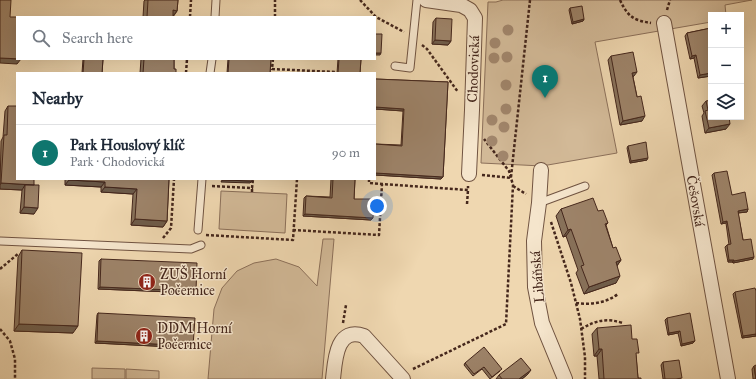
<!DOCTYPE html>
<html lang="en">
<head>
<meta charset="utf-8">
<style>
  :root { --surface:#fff; --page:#f2f2f3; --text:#1f2937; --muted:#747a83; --line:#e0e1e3; --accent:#0f766e }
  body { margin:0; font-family:"IM FELL Great Primer",serif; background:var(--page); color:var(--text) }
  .controls { position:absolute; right:12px; top:12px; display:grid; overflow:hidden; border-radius:0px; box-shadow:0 4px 16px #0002 }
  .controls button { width:36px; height:36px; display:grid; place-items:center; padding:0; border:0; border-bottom:1px solid var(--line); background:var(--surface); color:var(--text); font:20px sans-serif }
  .you { position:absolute; left:377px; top:206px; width:14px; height:14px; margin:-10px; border:3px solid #fff; border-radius:50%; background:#1a73e8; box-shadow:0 0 0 6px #1a73e833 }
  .badge { display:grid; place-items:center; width:26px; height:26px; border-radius:50%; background:var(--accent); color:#fff; font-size:13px; font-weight:700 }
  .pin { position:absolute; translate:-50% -33px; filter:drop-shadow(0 1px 2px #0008) }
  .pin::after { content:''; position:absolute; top:21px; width:14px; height:12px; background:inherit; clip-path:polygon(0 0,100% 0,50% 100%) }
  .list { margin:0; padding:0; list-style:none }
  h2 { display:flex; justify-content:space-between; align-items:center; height:52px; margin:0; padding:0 16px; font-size:17px }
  h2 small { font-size:13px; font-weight:400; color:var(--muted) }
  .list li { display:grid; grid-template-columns:26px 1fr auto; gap:12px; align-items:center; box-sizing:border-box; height:56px; padding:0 16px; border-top:1px solid var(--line) }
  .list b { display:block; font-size:15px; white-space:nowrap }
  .list p { margin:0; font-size:13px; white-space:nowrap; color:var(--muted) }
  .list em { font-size:13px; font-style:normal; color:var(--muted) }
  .icon { flex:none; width:22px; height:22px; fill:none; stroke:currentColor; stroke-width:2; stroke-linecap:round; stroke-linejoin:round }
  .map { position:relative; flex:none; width:756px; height:379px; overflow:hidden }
  .search { position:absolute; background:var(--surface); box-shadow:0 4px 16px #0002; left:16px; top:16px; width:360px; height:44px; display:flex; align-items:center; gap:10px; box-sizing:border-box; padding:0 14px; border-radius:0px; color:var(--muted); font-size:15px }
  .panel { position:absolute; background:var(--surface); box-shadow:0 4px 16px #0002; left:16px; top:72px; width:360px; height:108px; border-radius:0px }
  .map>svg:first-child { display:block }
</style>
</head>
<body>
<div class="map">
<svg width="756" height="379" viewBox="0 0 756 379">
  <rect width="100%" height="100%" fill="#efd7b0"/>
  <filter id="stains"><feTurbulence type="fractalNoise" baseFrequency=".005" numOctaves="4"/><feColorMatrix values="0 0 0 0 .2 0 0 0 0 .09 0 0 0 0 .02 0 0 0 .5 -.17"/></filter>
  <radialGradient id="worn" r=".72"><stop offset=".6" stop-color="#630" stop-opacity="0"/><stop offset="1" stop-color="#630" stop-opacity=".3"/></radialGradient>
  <path fill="#d2b997" stroke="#8c705a" d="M503,0H752L725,5L726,15H711V22L595,42L617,153L542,166L481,163L488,2H496Z
    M221,191L287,194L285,233L219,229Z
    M323,239H334L322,379H208L214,309L222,288L237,271L254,263L276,259L299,267L317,286Z
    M92,368L125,369V379H92Z
    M126,369L159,371V379H126Z"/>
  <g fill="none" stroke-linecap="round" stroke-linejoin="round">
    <g stroke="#705341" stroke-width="9">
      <path id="lane" d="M215,17L216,0
        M395,66L410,68L417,0
        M210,73L212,59
        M539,203L585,186
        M198,230L202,179
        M0,241L191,249L201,245"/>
    </g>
    <g stroke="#705341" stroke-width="16">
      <path id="street" d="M426,0L461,5L470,10L475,18L472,110L469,174
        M664,23L728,379
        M541,170L539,203L534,241L535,287L542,323L565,379
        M333,379C335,361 336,326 364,336L403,379"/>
    </g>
    <path stroke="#45271c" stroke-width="2.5" stroke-dasharray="3 2" stroke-linecap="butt" d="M360,0L376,17L404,32
      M620,0C628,17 633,20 651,23
      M667,10L670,0
      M190,17L191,0
      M275,17V0
      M422,45L427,49L458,92
      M273,59L272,69L335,72
      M186,73L187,59
      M482,175L511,178
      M511,177L530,0
      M369,179V183L382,184L468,190V186
      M212,186L252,188L253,179
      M513,186L526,194
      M252,192V188
      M467,204L468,190
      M551,222L571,283L580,319L585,357V379
      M293,230L379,235L382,184
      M206,235L293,240L297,179
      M163,238L171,228L174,179
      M0,269L19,253
      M576,303C591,305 606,303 618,294
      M343,323L346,305
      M0,329L10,341L15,359V379
      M581,329C596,320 607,318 623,323
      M413,369L506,324L513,185L509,171L484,139"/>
    <use href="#lane" stroke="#f5e5cc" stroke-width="7"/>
    <use href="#street" stroke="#f5e5cc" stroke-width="14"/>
  </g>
  <g fill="#a1866c">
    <circle cx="508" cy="30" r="5.5"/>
    <circle cx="495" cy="43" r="5.5"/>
    <circle cx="507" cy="57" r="5.5"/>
    <circle cx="494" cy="58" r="5.5"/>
    <circle cx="506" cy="85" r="5.5"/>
    <circle cx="506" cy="109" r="5.5"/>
    <circle cx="492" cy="120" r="5.5"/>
    <circle cx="504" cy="127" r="5.5"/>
    <circle cx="492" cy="141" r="5.5"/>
    <circle cx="503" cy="156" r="5.5"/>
  </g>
  <path fill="#87715a" stroke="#45271c" d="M145,0H178L177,11L173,17H143L144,1Z
    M570,8L584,19L583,21L572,24L569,10Z
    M436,18L451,41L448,45L432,44L433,22Z
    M711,28V76L698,78L694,58L690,59L685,36L687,33Z
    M611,56L634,76L633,77L642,121L620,125L608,60Z
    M83,59H103L102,73H82Z
    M141,59H174V69L176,73H140Z
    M228,59H271L270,73H227Z
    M338,59H361L360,73H337Z
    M375,79L448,82L443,177L441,179L375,175V144L401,145L403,111L375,109Z
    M706,101L726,129L705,133L702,116L704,113L702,106Z
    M8,106L34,185V214L20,213L22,190L0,189L1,141L3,137L5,111Z
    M628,146L647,160L630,163L627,148Z
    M714,173L732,195L748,209L747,212L738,213L743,240L753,259L733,263L732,262H728L725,247L727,245H729L726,223L721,224L712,175Z
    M65,179H169L167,221L163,227L131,225L133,194L101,192V187L65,185Z
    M331,179H355L354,199L371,220L303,216L304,198L306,196L330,197Z
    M561,209L598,211L608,223L606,225L613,248L621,260L617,266L616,283L584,294L576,273L578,270L566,236L563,237L556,216Z
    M22,250L73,333L14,331L18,257Z
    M101,259L196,291L195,293L98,289L99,261Z
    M735,292L756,336L742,338L733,294Z
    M98,313L193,346L192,348L95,343L97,315Z
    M667,318L695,341L693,343L681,346L678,333L668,335L665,320Z
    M597,328L632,339L636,356L638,378L641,379H599L597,356H594L592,334Z
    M663,362L681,379H663L661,365Z
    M465,363L500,371L490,379L482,369L473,376L464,365Z
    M754,366L756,379H753L752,369Z
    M528,374L522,379H496L499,375Z"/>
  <path fill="#6e5c4a" stroke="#45271c" d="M173,10L177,11L173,16H169Z
    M584,19L583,21L572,24L573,22Z
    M435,40L451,41L448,45L432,44Z
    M375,53H381L380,55H375Z
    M696,55L694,58L690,59L692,56Z
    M0,58L21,59L17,64L0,63Z
    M637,72L634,76L629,77L632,73Z
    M711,73V76L698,78L700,75Z
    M375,107L404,109L403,111L375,109Z
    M645,116L642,121L620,125L623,121Z
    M730,124L726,129L705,133L709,128Z
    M648,158L647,160L630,163L631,161Z
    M375,173L443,177L441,179L375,175Z
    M69,180L105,182L101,187L65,185Z
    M222,180L252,181L250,183L221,182Z
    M1,183L34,185H25L22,190L0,189V185Z
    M105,187L137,189L133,194L101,192Z
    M24,207L38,208L34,214L20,213Z
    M748,209L747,212L737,213L738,211Z
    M305,214L373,218L371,220L303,216Z
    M135,219L167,221L163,227L131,225Z
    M727,221L726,223L721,224L723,222Z
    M571,229L566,236L563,237L568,230Z
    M754,257L753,259L733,263L734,261Z
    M621,260L616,267V262Z
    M729,260H734L732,262H728Z
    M620,276L616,283L584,294L589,287Z
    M100,287L196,291L195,293L98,289Z
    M19,324L78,326L73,333L14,331Z
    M680,331L678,333L668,335L669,333Z
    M756,334V336L742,338L743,336Z
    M97,341L193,346L192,348L95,343Z
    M695,341L693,343L681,346L682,344Z
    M599,349H602L597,356H594Z
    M531,370L528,374L522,379H519Z"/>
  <path fill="#9d8369" stroke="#45271c" d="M0,0H11L10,17H21H17V59H21L0,58Z
    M148,0H178L177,11L173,10V17H147Z
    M582,6L584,19L573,22L570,8Z
    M436,18L452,19L451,41L435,40Z
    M711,28V73L700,75L696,55L692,56L687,33Z
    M375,34H382L381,53H375Z
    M633,52L637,72L632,73L637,97L641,96L645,116L623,121L611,56Z
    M84,59H103L102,73H83Z
    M144,59H174V69H176V73H143Z
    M229,59H271L270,73H228Z
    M339,59H361L360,73H338Z
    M375,79L448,82L443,177L375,173V144L402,146L404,109L375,107Z
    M711,100V117H729L730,124L709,128L705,111L708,110L706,101Z
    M8,106H17V179H34V185L1,183L4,135H7Z
    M646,142L648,158L631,161L628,146Z
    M727,171L732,195L745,192L748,209L738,211L743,240L751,239L754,257L734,261V260H729L727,245L731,244L727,221L723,222L714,173Z
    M69,179H169L167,221L135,219L137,189L105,187V182L69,180Z
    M222,179H252V181L222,180Z
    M333,179H355L354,199H374L373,218L305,214L306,196L332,198Z
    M25,185H39L38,208L24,207Z
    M593,198L598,211L603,210L608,223L605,224L613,248L616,247L621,260L616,262L620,276L589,287L581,266L584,265L571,229L568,230L561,209Z
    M22,250L82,253L78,326L19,324Z
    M101,259L197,263L196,291L100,287Z
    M755,288L756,291V334L743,336L735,292Z
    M98,313L195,318L193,346L97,341Z
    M690,313L695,341L682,344L680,331L669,333L667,318Z
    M631,325L632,339H637L639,353H636L638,378H641V379H604L602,349H599L597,328Z
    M484,347L502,369L492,377L484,367L474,374L465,363Z
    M521,358L531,370L519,379H502L499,375Z
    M679,360L682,378L676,379H665L663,362Z
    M756,365V379L754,366Z"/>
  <defs>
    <g id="building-disc" transform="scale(0.9)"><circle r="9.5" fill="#8f2418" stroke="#f5e5cc"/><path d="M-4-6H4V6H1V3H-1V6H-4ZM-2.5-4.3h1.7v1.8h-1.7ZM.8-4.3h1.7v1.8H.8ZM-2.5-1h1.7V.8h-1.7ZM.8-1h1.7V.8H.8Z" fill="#fff"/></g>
  </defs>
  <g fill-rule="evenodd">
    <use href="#building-disc" x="147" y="282"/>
    <use href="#building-disc" x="144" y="336"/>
  </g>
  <g text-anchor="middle" stroke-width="3" stroke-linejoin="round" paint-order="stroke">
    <g font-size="14" fill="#45271c" stroke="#f5e5cc">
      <text transform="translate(473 69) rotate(-88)" y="5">Chodovická</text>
      <text transform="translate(696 201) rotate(80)" y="5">Češovská</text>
      <text transform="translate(537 277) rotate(-95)" y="5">Libáňská</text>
    </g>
    <g font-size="14" fill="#45271c" stroke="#f5e5cc" text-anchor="start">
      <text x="160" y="279">ZUŠ Horní<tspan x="160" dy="16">Počernice</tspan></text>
      <text x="157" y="333">DDM Horní<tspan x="157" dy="16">Počernice</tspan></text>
    </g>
  </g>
  <rect width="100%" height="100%" filter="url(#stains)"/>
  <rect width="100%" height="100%" fill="url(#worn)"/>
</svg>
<div class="controls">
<button>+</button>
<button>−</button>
<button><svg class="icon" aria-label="layers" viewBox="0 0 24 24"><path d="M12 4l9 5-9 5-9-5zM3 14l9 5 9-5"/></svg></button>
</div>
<div class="you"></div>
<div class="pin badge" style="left:545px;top:98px">1</div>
<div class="search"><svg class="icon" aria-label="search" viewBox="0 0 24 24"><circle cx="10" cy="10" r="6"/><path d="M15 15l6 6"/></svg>Search here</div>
<section class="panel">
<h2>Nearby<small></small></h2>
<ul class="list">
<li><span class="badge">1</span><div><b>Park Houslový klíč</b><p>Park · Chodovická</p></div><em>90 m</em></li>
</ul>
</section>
</div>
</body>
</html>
